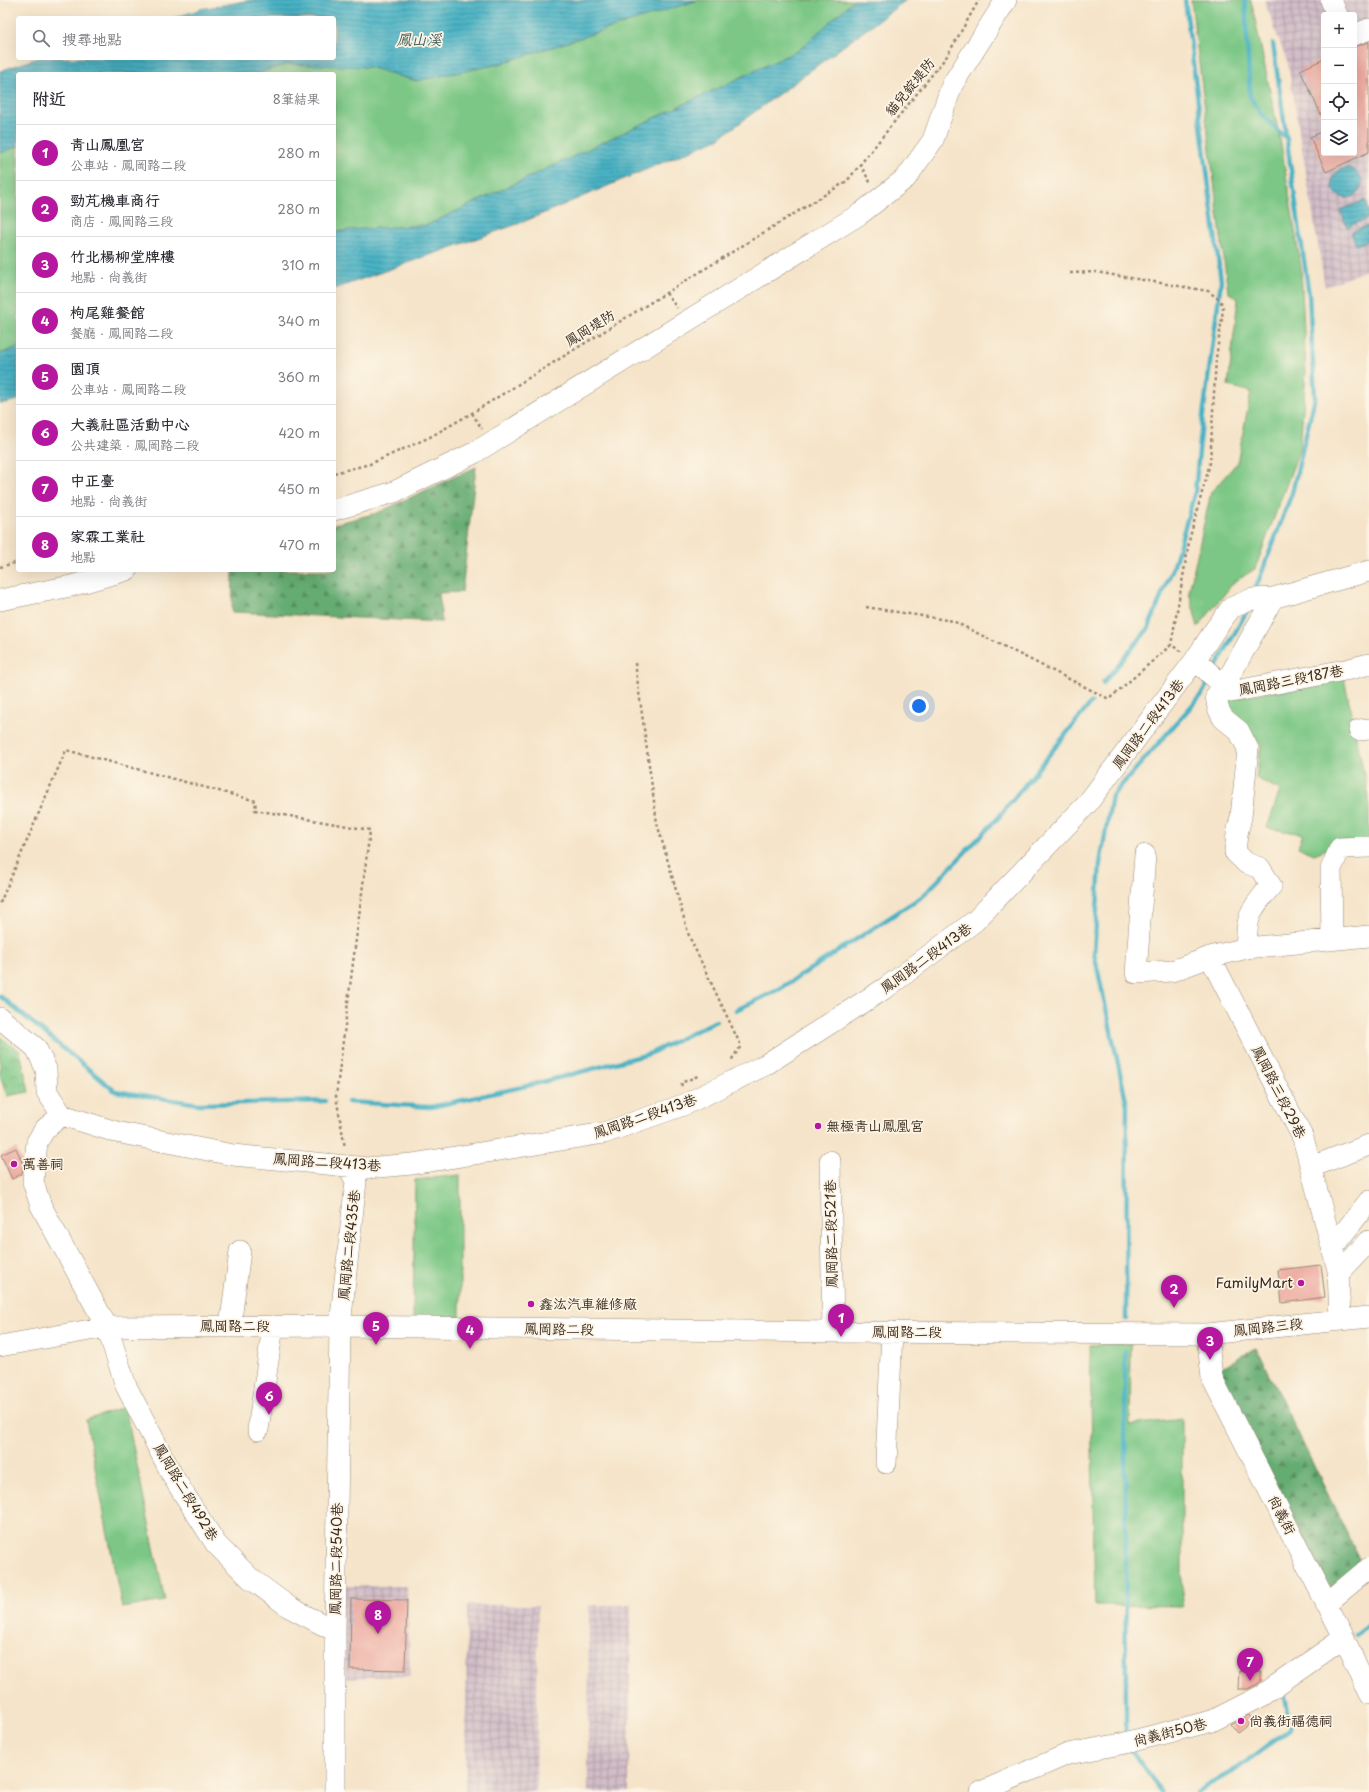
<!DOCTYPE html>
<html lang="zh-TW">
<head>
<meta charset="utf-8">
<style>
  :root { --surface:#fff; --page:#f7f7f7; --text:#2b2b33; --muted:#7c7c81; --line:#e1e1e2; --accent:#b5179e }
  body { margin:0; font-family:"Playpen Sans","LXGW WenKai TC",sans-serif; background:var(--page); color:var(--text) }
  .controls { position:absolute; right:12px; top:12px; display:grid; overflow:hidden; border-radius:4px; box-shadow:0 4px 16px #0002 }
  .controls button { width:36px; height:36px; display:grid; place-items:center; padding:0; border:0; border-bottom:1px solid var(--line); background:var(--surface); color:var(--text); font:20px sans-serif }
  .you { position:absolute; left:919px; top:706px; width:14px; height:14px; margin:-10px; border:3px solid #fff; border-radius:50%; background:#1a73e8; box-shadow:0 0 0 6px #1a73e833 }
  .badge { display:grid; place-items:center; width:26px; height:26px; border-radius:50%; background:var(--accent); color:#fff; font-size:13px; font-weight:700 }
  .pin { position:absolute; translate:-50% -33px; filter:drop-shadow(0 1px 2px #0008) }
  .pin::after { content:''; position:absolute; top:21px; width:14px; height:12px; background:inherit; clip-path:polygon(0 0,100% 0,50% 100%) }
  .list { margin:0; padding:0; list-style:none }
  h2 { display:flex; justify-content:space-between; align-items:center; height:52px; margin:0; padding:0 16px; font-size:17px }
  h2 small { font-size:13px; font-weight:400; color:var(--muted) }
  .list li { display:grid; grid-template-columns:26px 1fr auto; gap:12px; align-items:center; box-sizing:border-box; height:56px; padding:0 16px; border-top:1px solid var(--line) }
  .list b { display:block; font-size:15px; white-space:nowrap }
  .list p { margin:0; font-size:13px; white-space:nowrap; color:var(--muted) }
  .list em { font-size:13px; font-style:normal; color:var(--muted) }
  .icon { flex:none; width:22px; height:22px; fill:none; stroke:currentColor; stroke-width:2; stroke-linecap:round; stroke-linejoin:round }
  .map { position:relative; flex:none; width:1369px; height:1792px; overflow:hidden }
  .search { position:absolute; background:var(--surface); box-shadow:0 4px 16px #0002; left:16px; top:16px; width:320px; height:44px; display:flex; align-items:center; gap:10px; box-sizing:border-box; padding:0 14px; border-radius:4px; color:var(--muted); font-size:15px }
  .panel { position:absolute; background:var(--surface); box-shadow:0 4px 16px #0002; left:16px; top:72px; width:320px; height:500px; border-radius:4px }
  .map>svg:first-child { display:block }
</style>
</head>
<body>
<div class="map">
<svg width="1369" height="1792" viewBox="0 0 1369 1792">
  <defs>
    <pattern id="industrial-grid" width="8" height="8" patternUnits="userSpaceOnUse"><rect width="8" height="8" fill="#d1bdc8"/><path d="M0 4h8M4 0v8" fill="none" stroke="#ab9aa2"/></pattern>
    <pattern id="forest-firs" width="22" height="20" patternUnits="userSpaceOnUse"><rect width="22" height="20" fill="#65ac72"/><path d="M5 1l3.5 6h-7zM16 11l3.5 6h-7z" fill="#548c5d"/></pattern>
    <pattern id="park-crowns" width="20" height="18" patternUnits="userSpaceOnUse"><rect width="20" height="18" fill="#7cc785"/><path d="M2 6a3 3 0 1 1 6 0M12 15a3 3 0 1 1 6 0" fill="none" stroke="#67a26c"/></pattern>
    <pattern id="water-rules" width="6" height="5" patternUnits="userSpaceOnUse"><rect width="6" height="5" fill="#47b2c5"/><path d="M0 2.5h6" fill="none" stroke="#3c919f"/></pattern>
  </defs>
  <rect width="100%" height="100%" fill="#fcf5e5"/>
  <filter id="ink" filterUnits="userSpaceOnUse"><feTurbulence type="fractalNoise" baseFrequency=".025" numOctaves="2"/><feDisplacementMap in="SourceGraphic" scale="8" xChannelSelector="R" yChannelSelector="G"/><feConvolveMatrix kernelMatrix="1 2 1 2 8 2 1 2 1" color-interpolation-filters="sRGB"/></filter>
  <filter id="wash" filterUnits="userSpaceOnUse"><feTurbulence type="fractalNoise" baseFrequency=".012" numOctaves="4" result="noise"/><feDisplacementMap in="SourceGraphic" scale="16" xChannelSelector="R" yChannelSelector="G"/><feGaussianBlur stdDeviation="0.9" result="paint"/><feColorMatrix in="noise" values="0 0 0 0 0 0 0 0 0 0 0 0 0 0 0 0 0 1.4 0 .05"/><feComposite in="paint" operator="in"/></filter>
  <g filter="url(#wash)">
    <rect width="100%" height="100%" fill="#f5e4c9"/>
    <path fill="url(#industrial-grid)" fill-rule="evenodd" d="M1264,0H1369V269L1325,287L1288,64ZM1324,15H1354V153H1324Z
      M343,1586H407L410,1676L346,1678L342,1617Z
      M467,1605H538L536,1792H465Z
      M589,1605H631L629,1792H588Z"/>
    <path fill="#7cc785" stroke="#5c7852" d="M698,0H854L799,50L427,225L348,230L334,233V74H254L288,64L369,67L416,81L499,64Z
      M1191,0H1251L1281,144L1301,268L1306,372L1300,448L1255,569L1234,582L1198,627L1189,592L1211,492L1237,463L1251,392L1228,386L1238,299L1228,292Z
      M18,146V347L0,354V153Z
      M1344,678L1369,797V844L1338,845L1314,854L1298,847L1303,834L1267,828L1280,790L1256,778L1261,745L1224,700Z
      M460,1175V1318H413L415,1180Z
      M1131,1343L1130,1425L1182,1419V1606L1095,1605L1090,1345Z
      M125,1407L165,1601L122,1608L86,1420Z"/>
    <path fill="url(#forest-firs)" stroke="#506b48" d="M476,467L462,592L439,593L442,622L232,612L233,570H334V524L377,513Z
      M1256,1348L1363,1566L1331,1589L1217,1370Z"/>
    <path fill="url(#park-crowns)" stroke="#5c7852" d="M0,1037L20,1051L29,1092L7,1096L0,1076Z"/>
    <path fill="url(#water-rules)" stroke="#416e72" d="M251,0H698L499,64L416,81L369,67L288,64L254,74H18V146L0,153V71L38,58H334V18H174L201,9Z
      M854,0H906L718,139L523,222L334,289V233L348,230L427,225L799,50Z
      M1332 183a15 15 0 1 1 30 0a15 15 0 1 1-30 0Z
      M1365,200L1369,211V218L1347,227L1340,210Z
      M1369,225V240L1356,245L1351,232Z
      M18,347V400L0,404V354Z"/>
    <g fill="none" stroke-linecap="round" stroke-linejoin="round">
      <path stroke="#47b2c5" stroke-width="4.5" d="M1245,0L1250,97L1262,115L1287,139
        M1254,593L1292,493L1315,397L1309,295L1273,44
        M1214,671L1249,607
        M1103,683L1148,629L1174,565L1195,492L1201,431L1221,281L1185,0
        M0,996L115,1091L199,1104L325,1101
        M736,1010L778,990L923,896L998,818L1091,703
        M348,1102L431,1107L531,1085L649,1054L716,1021
        M1126,1319L1127,1105L1094,953L1100,864L1112,796L1202,694L1210,679
        M1125,1351L1126,1737
        M1357,1634L1369,1625
        M1130,1747L1161,1792
        M1196,1792L1233,1771L1291,1729L1282,1689"/>
    </g>
    <g id="blocks">
      <path fill="#eda79f" d="M1369,42V152L1326,172L1310,137L1324,131V153H1354V47Z
        M1324,59V121L1300,70Z
        M16,1148L23,1164L22,1174L12,1179L1,1155Z
        M1321,1265L1325,1297L1282,1303L1278,1270Z
        M351,1599L407,1600L405,1670L350,1669Z
        M1239,1671L1261,1672V1681L1248,1689H1238Z
        M1249,1715L1253,1721L1237,1733L1231,1725Z"/>
    </g>
  </g>
  <g filter="url(#ink)">
    <use href="#blocks" fill-opacity="0" stroke="#988774" stroke-width="1"/>
    <g fill="none" stroke-linecap="round" stroke-linejoin="round">
      <g stroke="#988774" stroke-width="22">
        <path id="minor" d="M1331,0L1337,15
          M1354,35L1369,29
          M334,510L394,492L474,453L860,214L906,178L933,140L952,85L1006,0
          M1273,598L1224,686L1231,692L1350,669L1369,664
          M0,600L71,586L127,570
          M1195,660L1224,686L1216,696L1218,708L1223,718L1239,731L1248,749L1241,817L1237,834L1235,852L1246,863L1260,868L1271,886C1251,909 1245,917 1247,948
          M1359,730L1369,729
          M1145,855L1136,973L1172,971L1210,957
          M1332,939L1331,869L1340,848L1369,847
          M0,1018L36,1048L46,1069L47,1092L62,1115
          M62,1115L116,1132L233,1155L367,1168L412,1164L604,1133L686,1104L765,1065L887,987L975,921L1087,804L1195,660L1216,628L1231,608L1252,599L1273,598L1369,571
          M62,1115L45,1129L37,1142L33,1182L41,1206L107,1327L126,1386L175,1480L216,1544L250,1578L289,1607L335,1631
          M830,1161L833,1332
          M1311,1167L1369,1145
          M1332,1248L1369,1201
          M1338,1274L1369,1241
          M1340,1320L1338,1270L1303,1138L1210,957L1247,948L1369,936
          M230,1327L240,1251
          M1207,1334L1212,1378L1344,1638L1369,1693
          M0,1346L107,1327L340,1326L833,1332L1207,1334L1369,1317
          M258,1430L273,1326
          M886,1463L892,1332
          M1326,1604L1369,1568
          M335,1792V1631L340,1326L356,1181L348,1166
          M981,1792L1068,1754L1121,1744L1212,1721L1261,1696L1344,1638"/>
      </g>
      <path stroke="#988774" stroke-width="2.5" stroke-dasharray="3 3" stroke-linecap="butt" d="M860,164L871,184
        M1070,273L1095,272L1208,291L1220,300L1223,307L1222,318L1216,358L1210,463L1190,537L1171,645
        M666,293L677,308
        M472,413L482,429
        M334,473L370,464L430,437L472,413L847,181L947,56L979,0
        M0,567L18,562
        M866,607L953,621L1109,699L1171,645L1181,651
        M635,663L657,823L689,936L741,1046L730,1062
        M0,903L66,750L256,801L255,810L370,830L336,1096L345,1148
        M682,1086L681,1083L700,1075"/>
      <use href="#minor" stroke="#fff" stroke-width="21"/>
    </g>
  </g>
  <g fill="#b5179e" stroke="#fcf5e5" stroke-width="1.5">
    <circle cx="818" cy="1126" r="4"/>
    <circle cx="14" cy="1164" r="4"/>
    <circle cx="1301" cy="1283" r="4"/>
    <circle cx="531" cy="1304" r="4"/>
    <circle cx="1241" cy="1721" r="4"/>
  </g>
  <g text-anchor="middle" stroke-width="3.5" stroke-linejoin="round" paint-order="stroke">
    <g font-size="14" fill="#3b2a1e" stroke="#fcf5e5">
      <text transform="translate(910 87) rotate(-51)" y="5">貓兒錠堤防</text>
      <text transform="translate(590 328) rotate(-32)" y="5">鳳岡堤防</text>
      <text transform="translate(1291 680) rotate(-11)" y="5">鳳岡路三段187巷</text>
      <text transform="translate(1148 724) rotate(-53)" y="5">鳳岡路二段413巷</text>
      <text transform="translate(926 958) rotate(-36)" y="5">鳳岡路二段413巷</text>
      <text transform="translate(1279 1092) rotate(63)" y="5">鳳岡路三段29巷</text>
      <text transform="translate(645 1116) rotate(-19)" y="5">鳳岡路二段413巷</text>
      <text transform="translate(327 1162) rotate(4)" y="5">鳳岡路二段413巷</text>
      <text transform="translate(831 1234) rotate(-91)" y="5">鳳岡路二段521巷</text>
      <text transform="translate(349 1245) rotate(-84)" y="5">鳳岡路二段435巷</text>
      <text x="235" y="1331">鳳岡路二段</text>
      <text transform="translate(1268 1327) rotate(-6)" y="5">鳳岡路三段</text>
      <text transform="translate(559 1329) rotate(1)" y="5">鳳岡路二段</text>
      <text x="907" y="1337">鳳岡路二段</text>
      <text transform="translate(186 1492) rotate(59)" y="5">鳳岡路二段492巷</text>
      <text transform="translate(1282 1515) rotate(63)" y="5">尚義街</text>
      <text transform="translate(336 1559) rotate(-89)" y="5">鳳岡路二段540巷</text>
      <text transform="translate(1170 1732) rotate(-14)" y="5">尚義街50巷</text>
    </g>
    <g font-size="14" fill="#3b2a1e" stroke="#fcf5e5" text-anchor="start">
      <text x="826" y="1131">無極青山鳳凰宮</text>
      <text x="22" y="1169">萬善祠</text>
      <text x="1293" y="1288" text-anchor="end">FamilyMart</text>
      <text x="539" y="1309">鑫汯汽車維修廠</text>
      <text x="1249" y="1726">尚義街福德祠</text>
    </g>
    <g font-size="15" font-style="italic" fill="#3f5a58" stroke="#fcf5e5">
      <text x="419" y="45">鳳山溪</text>
    </g>
  </g>
</svg>
<div class="controls">
<button>+</button>
<button>−</button>
<button><svg class="icon" aria-label="locate" viewBox="0 0 24 24"><circle cx="12" cy="12" r="6"/><path d="M12 2v4M12 18v4M2 12h4M18 12h4"/></svg></button>
<button><svg class="icon" aria-label="layers" viewBox="0 0 24 24"><path d="M12 4l9 5-9 5-9-5zM3 14l9 5 9-5"/></svg></button>
</div>
<div class="you"></div>
<div class="pin badge" style="left:841px;top:1337px">1</div>
<div class="pin badge" style="left:1174px;top:1308px">2</div>
<div class="pin badge" style="left:1210px;top:1360px">3</div>
<div class="pin badge" style="left:470px;top:1349px">4</div>
<div class="pin badge" style="left:376px;top:1345px">5</div>
<div class="pin badge" style="left:269px;top:1415px">6</div>
<div class="pin badge" style="left:1250px;top:1681px">7</div>
<div class="pin badge" style="left:378px;top:1634px">8</div>
<div class="search"><svg class="icon" aria-label="search" viewBox="0 0 24 24"><circle cx="10" cy="10" r="6"/><path d="M15 15l6 6"/></svg>搜尋地點</div>
<section class="panel">
<h2>附近<small>8筆結果</small></h2>
<ul class="list">
<li><span class="badge">1</span><div><b>青山鳳凰宮</b><p>公車站 · 鳳岡路二段</p></div><em>280 m</em></li>
<li><span class="badge">2</span><div><b>勁芃機車商行</b><p>商店 · 鳳岡路三段</p></div><em>280 m</em></li>
<li><span class="badge">3</span><div><b>竹北楊柳堂牌樓</b><p>地點 · 尚義街</p></div><em>310 m</em></li>
<li><span class="badge">4</span><div><b>枸尾雞餐館</b><p>餐廳 · 鳳岡路二段</p></div><em>340 m</em></li>
<li><span class="badge">5</span><div><b>園頂</b><p>公車站 · 鳳岡路二段</p></div><em>360 m</em></li>
<li><span class="badge">6</span><div><b>大義社區活動中心</b><p>公共建築 · 鳳岡路二段</p></div><em>420 m</em></li>
<li><span class="badge">7</span><div><b>中正臺</b><p>地點 · 尚義街</p></div><em>450 m</em></li>
<li><span class="badge">8</span><div><b>家霖工業社</b><p>地點</p></div><em>470 m</em></li>
</ul>
</section>
</div>
</body>
</html>
